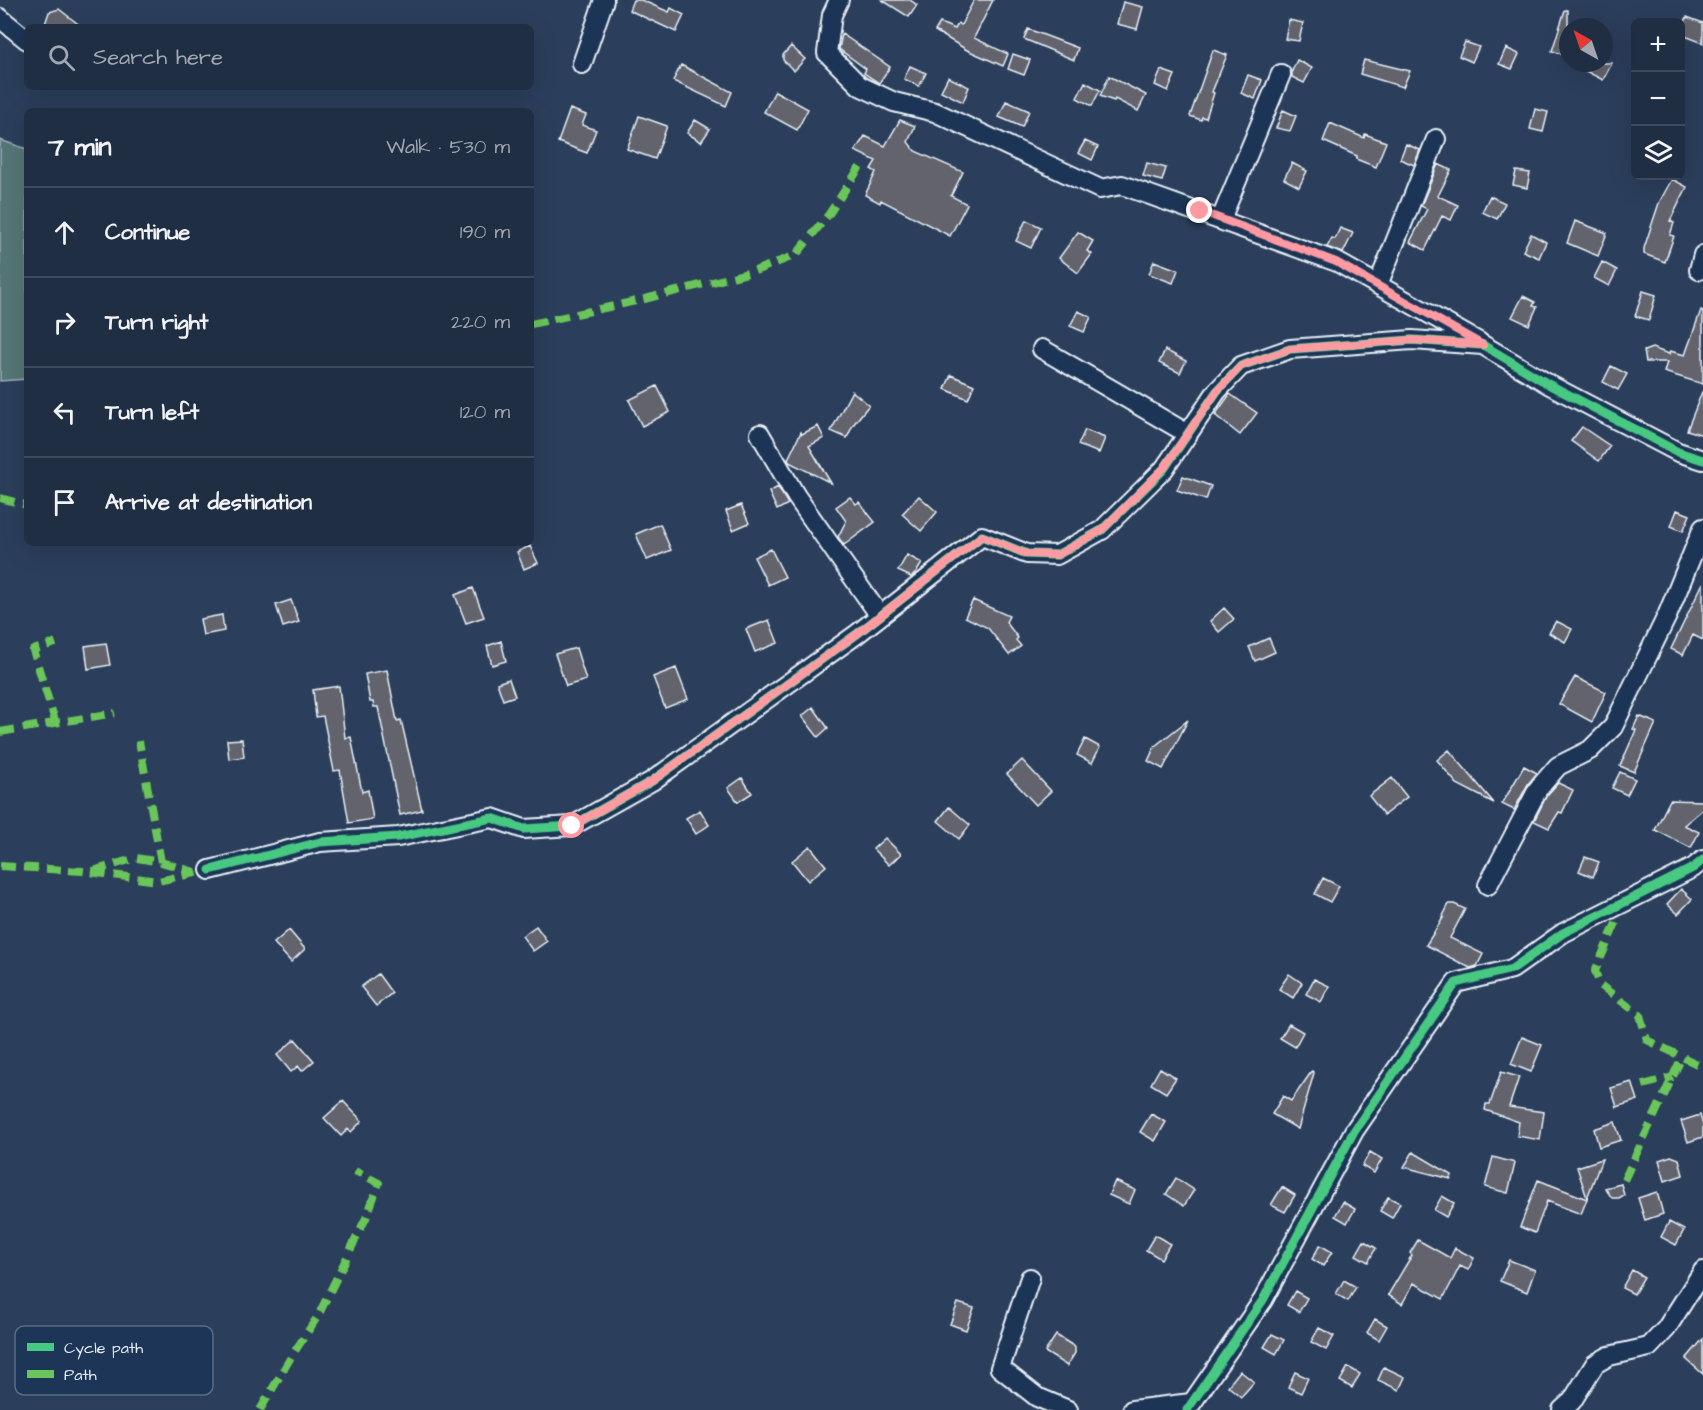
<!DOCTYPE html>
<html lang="en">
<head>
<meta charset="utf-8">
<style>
  :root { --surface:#202e44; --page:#2d3a4f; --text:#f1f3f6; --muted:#a2a8b2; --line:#3d4a5d }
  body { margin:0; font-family:"Architects Daughter",sans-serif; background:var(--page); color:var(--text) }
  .controls { position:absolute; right:18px; top:18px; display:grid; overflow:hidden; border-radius:9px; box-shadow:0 6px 24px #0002 }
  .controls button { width:54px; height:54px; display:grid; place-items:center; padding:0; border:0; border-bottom:2px solid var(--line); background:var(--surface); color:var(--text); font:30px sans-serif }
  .compass { position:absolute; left:1559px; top:18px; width:54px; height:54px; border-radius:50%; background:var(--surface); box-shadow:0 6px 24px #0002; rotate:320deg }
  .stop { position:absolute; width:18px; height:18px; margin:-14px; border:4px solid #ff9aa2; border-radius:50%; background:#fff }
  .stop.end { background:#ff9aa2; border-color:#fff; box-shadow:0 2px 6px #0008 }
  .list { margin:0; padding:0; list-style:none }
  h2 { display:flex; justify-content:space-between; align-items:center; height:78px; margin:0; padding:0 24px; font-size:26px }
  h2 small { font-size:20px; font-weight:400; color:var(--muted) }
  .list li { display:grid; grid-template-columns:39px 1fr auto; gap:18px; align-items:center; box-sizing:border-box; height:90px; padding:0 24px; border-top:2px solid var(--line) }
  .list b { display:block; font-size:22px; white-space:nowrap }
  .list em { font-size:20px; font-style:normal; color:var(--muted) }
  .icon { flex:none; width:33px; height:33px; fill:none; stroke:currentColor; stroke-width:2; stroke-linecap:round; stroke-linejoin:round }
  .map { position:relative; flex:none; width:1703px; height:1410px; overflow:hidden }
  .search { position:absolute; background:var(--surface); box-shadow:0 6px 24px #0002; left:24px; top:24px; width:510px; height:66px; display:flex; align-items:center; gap:15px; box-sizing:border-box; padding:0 21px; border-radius:9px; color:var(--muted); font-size:22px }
  .panel { position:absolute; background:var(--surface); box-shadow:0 6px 24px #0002; left:24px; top:108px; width:510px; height:438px; border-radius:9px }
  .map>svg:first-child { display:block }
</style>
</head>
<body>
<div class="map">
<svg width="1703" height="1410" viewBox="0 0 1703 1410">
  <rect width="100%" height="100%" fill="#2b3e5b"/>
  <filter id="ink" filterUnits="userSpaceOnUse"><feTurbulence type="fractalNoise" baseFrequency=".0167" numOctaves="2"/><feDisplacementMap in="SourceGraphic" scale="12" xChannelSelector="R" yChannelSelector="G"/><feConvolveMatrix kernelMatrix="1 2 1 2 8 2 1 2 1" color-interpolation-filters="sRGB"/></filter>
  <g filter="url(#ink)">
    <path fill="#547676" stroke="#9eb4b7" stroke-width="1.5" d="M0,140L27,149V379L0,381Z"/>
    <path fill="#62636c" stroke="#e8f1f8" stroke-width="1.5" d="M633,0H641L669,12L671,8L684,15L676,32L629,10Z
      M882,0H910L917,5L909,17Z
      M974,0H993L974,38L1008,54L1003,66L967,50L935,31L940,23L955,29L958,23L961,25Z
      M1123,2L1143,7L1137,29L1117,24Z
      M59,9L82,27H44L49,12Z
      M1565,10H1568V56L1552,51Z
      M1687,17L1703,23V43L1680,34Z
      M1289,20L1303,23L1299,41L1285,39Z
      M1028,29L1078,48L1074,60L1024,39Z
      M842,34L890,67L879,83L864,73L866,69L839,49Z
      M1465,42L1479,47L1472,62L1459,56Z
      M791,46L805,59L794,71L783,60V55Z
      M1506,48L1519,54L1512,69L1499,64Z
      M1213,50L1227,55L1212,92L1214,93L1206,118L1202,117L1201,120L1190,116Z
      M1013,54L1030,60L1024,75L1008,69Z
      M1297,60L1312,68L1304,83L1292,77V71Z
      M1364,60L1410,71L1403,87L1360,74Z
      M1570,63H1612L1603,80Z
      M681,65L732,92L726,106L673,81Z
      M910,66L926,73L919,86L904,79Z
      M1161,70L1175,75L1168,91L1155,85Z
      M1248,75L1262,80L1255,99L1241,93Z
      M1109,76L1146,95L1138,111L1115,99L1114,101L1100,96Z
      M948,77L969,87L963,102L941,91Z
      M1085,82L1100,90L1092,106L1077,98Z
      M775,91L808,109L797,130L764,112Z
      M1006,101L1029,111L1022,127L999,117Z
      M570,109L586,115L582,125L596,130L587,153L558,142Z
      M1535,109L1548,112L1543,132L1530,129Z
      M1283,110L1296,116L1290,131L1276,128Z
      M639,116L667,126L655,159L627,149Z
      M695,120L710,129L701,142L687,133Z
      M900,120L915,126L908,142L915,151L963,172L951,196L967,204L950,236L881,200L880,203L865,195L876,172L871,169L876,161L855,151L865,136L885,146Z
      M1330,123L1364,138L1365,134L1386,142L1376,167L1356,159L1357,156L1323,141Z
      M1085,141L1098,147L1092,160L1078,153Z
      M1406,144L1420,150L1414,165L1400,159Z
      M1147,163L1166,168L1162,181L1143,176Z
      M1292,163L1307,171L1299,187L1284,179Z
      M1438,164L1451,170L1438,196L1458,205L1451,220L1442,216L1425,250L1410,242L1427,209L1421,206Z
      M1516,171L1530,173L1527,188L1513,185Z
      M1672,179L1687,187L1670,221L1674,223L1670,235L1674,236L1665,262L1644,254V248L1659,203Z
      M1490,196L1505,203L1497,219L1482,212Z
      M1026,220L1041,227L1031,248L1016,241Z
      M1575,221L1607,233L1598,256L1567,243Z
      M1340,228L1353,233L1343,253L1327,247L1332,238L1335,239Z
      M1078,232L1093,241L1087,251L1092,254L1078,273L1059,258Z
      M1531,234L1546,242L1539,258L1523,251Z
      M1154,261L1178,270L1173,283L1149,274Z
      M1602,262L1617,270L1609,286L1594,278Z
      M1643,291L1656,295L1649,320L1635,316Z
      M1523,296L1535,302L1533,306L1537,307L1529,325L1512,317Z
      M1701,310L1703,311V384L1664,372L1667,362H1646L1644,351L1652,348L1669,354L1670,351L1685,355Z
      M1078,311L1091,317L1084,332L1070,326Z
      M1165,350L1186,361L1180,373L1159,363Z
      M1611,366L1627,374L1618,390L1603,382Z
      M951,375L974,385L968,399L945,389Z
      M657,386L670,412L642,426L629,400Z
      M852,391L869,405L853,425L847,438L831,431Z
      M1702,392H1703V435L1687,430Z
      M1230,394L1257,413L1240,435L1215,415Z
      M818,426L824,438L809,446L831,483L789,462L788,459L801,432L802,434Z
      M1582,427L1610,446L1599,461L1571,441Z
      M1085,430L1105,438L1099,453L1078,445Z
      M1183,476L1211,486L1206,500L1177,490Z
      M778,487L788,504L777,510L769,492Z
      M919,496L937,512L921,531L902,514Z
      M850,497L856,504L859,502L875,522L844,545L838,537L846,521L836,507Z
      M741,505L749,523L733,530L726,511Z
      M1677,510L1690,515L1683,531L1671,526Z
      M660,524L671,550L647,560L636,534Z
      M530,546L538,563L524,569L517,552Z
      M771,549L785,577L768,585L754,557Z
      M907,555L922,563L916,573L911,577L898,571Z
      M1703,583V640L1693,635L1683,655L1671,649Z
      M473,588L484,617L466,623L455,595Z
      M291,600L299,622L283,627L276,605Z
      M973,600L1009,616L1006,622L1018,638L1016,640L1021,646L1009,655L988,628L965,617Z
      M1224,608L1234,619L1219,632L1210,621Z
      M222,615L224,631L203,635L200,619Z
      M769,620L778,643L755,652L746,629Z
      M1556,621L1572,629L1565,642L1549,633Z
      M1269,638L1275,652L1255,661L1249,647Z
      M501,641L506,661L492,665L487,646Z
      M106,643L110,665L88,669L85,646Z
      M576,648L586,680L566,686L555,654Z
      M676,668L688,699L665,708L653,677Z
      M387,670L397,721L401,720L422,810L400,815L378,707H374L373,702H370L365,674Z
      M1575,677L1606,692L1592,722L1559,704Z
      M509,679L515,696L503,700L497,683Z
      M339,686L345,738L351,737L362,792L368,790L373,819L349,823L340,770L334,771L323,716L316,717L313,690Z
      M813,707L828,728L818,737L802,716Z
      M1639,716L1656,723L1634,772L1620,766L1636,730L1633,729Z
      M1188,720L1163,769L1148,761L1155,746Z
      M242,739L244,757L229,759L227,740Z
      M1085,739L1100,747L1092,763L1077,755Z
      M1449,750L1494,803L1457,784L1437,760Z
      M1022,760L1051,791L1036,805L1007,774Z
      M1524,766L1537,773L1528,784L1514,810L1502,804Z
      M1620,772L1635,779L1627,795L1612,788Z
      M742,778L752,793L738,802L728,788Z
      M1392,778L1407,797L1384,815L1369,796Z
      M1558,783L1573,790L1562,813L1559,812L1549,828L1534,821L1547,795Z
      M1670,800L1703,801V809L1684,825L1699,832L1691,848L1655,830Z
      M949,807L970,825L959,839L938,821Z
      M700,810L709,825L696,834L686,818Z
      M885,838L901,854L889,865L873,849Z
      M810,846L826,866L808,881L792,861Z
      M1585,857L1599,862L1593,877L1579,871Z
      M1323,878L1339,886L1330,902L1315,894Z
      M1681,889L1692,899L1678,914L1667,904Z
      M1449,904H1454L1465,909L1450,938L1483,954L1477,966L1470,968L1426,945L1443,918H1442Z
      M536,926L547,941L533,951L522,936Z
      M289,930L305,949L291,962L274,943Z
      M378,974L392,993L376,1006L361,987Z
      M1289,974L1302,983L1293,998L1279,989Z
      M1314,979L1329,986L1321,1002L1306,994Z
      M1289,1024L1303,1032L1295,1047L1280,1038Z
      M1522,1037L1542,1045L1531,1072L1511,1064Z
      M295,1039L314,1061L302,1071L298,1066L291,1072L277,1055Z
      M1160,1068L1176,1078L1166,1093L1151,1084Z
      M1312,1071L1314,1073L1298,1129L1272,1114L1283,1096L1291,1101Z
      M1501,1072L1519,1077L1509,1107L1544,1112L1540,1140L1517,1136L1519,1122L1485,1110L1486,1104H1490Z
      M1632,1082L1638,1100L1617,1107L1611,1088Z
      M343,1101L362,1121L351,1132L348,1129L341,1136L324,1118Z
      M1151,1114L1166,1122L1155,1141L1140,1132Z
      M1700,1115L1703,1125V1137L1688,1142L1681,1121Z
      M1615,1122L1621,1140L1599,1147L1594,1129Z
      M1370,1152L1382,1159L1374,1173L1362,1166Z
      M1413,1152L1452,1175L1451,1179L1404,1167Z
      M1671,1156L1679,1159L1683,1175L1665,1181L1659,1160Z
      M1493,1157L1515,1163L1508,1193L1485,1187Z
      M1602,1159L1587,1198L1577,1167Z
      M1176,1178L1194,1190L1184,1206L1166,1194Z
      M1538,1180L1587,1199L1581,1214L1547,1201L1535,1233L1520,1227Z
      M1115,1181L1135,1190L1129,1204L1109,1195Z
      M1621,1184L1624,1195L1619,1198H1612L1605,1188Z
      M1282,1187L1295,1195L1285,1212L1271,1205Z
      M1657,1192L1663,1214L1645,1220L1638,1198Z
      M1442,1196L1454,1203L1446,1217L1434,1210Z
      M1388,1197L1400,1203L1392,1218L1380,1211Z
      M1343,1202L1355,1209L1347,1223L1335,1216Z
      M1669,1222L1684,1230L1676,1245L1661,1237Z
      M1155,1235L1170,1244L1161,1259L1146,1250Z
      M1418,1240L1450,1258L1455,1248L1474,1258L1468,1270L1460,1266L1443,1299L1414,1283L1402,1304L1388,1295L1412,1255L1410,1253Z
      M1364,1241L1376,1248L1368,1262L1356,1255Z
      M1320,1245L1332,1252L1323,1266L1312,1259Z
      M1509,1260L1535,1270L1527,1292L1500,1281Z
      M1632,1270L1644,1277L1634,1294L1622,1288Z
      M1344,1280L1356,1287L1348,1301L1336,1294Z
      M1295,1291L1307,1298L1299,1312L1287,1305Z
      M958,1303L974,1308L966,1330L950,1324Z
      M1375,1319L1387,1326L1379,1340L1367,1333Z
      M1319,1328L1334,1336L1326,1350L1311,1342Z
      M1272,1334L1284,1340L1276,1354L1264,1347Z
      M1056,1335L1075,1347V1353L1067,1366L1045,1352Z
      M1703,1339V1374L1686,1359Z
      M1348,1367L1360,1374L1352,1388L1340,1381Z
      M1384,1367L1405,1377L1399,1390L1378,1380Z
      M1240,1371L1254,1382L1241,1397L1228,1386Z
      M1295,1372L1308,1378L1301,1393L1288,1387Z"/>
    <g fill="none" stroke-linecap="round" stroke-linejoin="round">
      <g stroke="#e8f1f8" stroke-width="22">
        <path id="minor" d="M839,0L832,15L827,53L860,86L894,102L935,112L1100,189L1122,185L1337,262L1479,342
          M0,18L27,40
          M582,64L604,0
          M1221,219L1281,74
          M1699,270L1703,255
          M1378,285L1436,139
          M1042,349L1188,434
          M760,434L796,496L880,616
          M210,870L320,842L398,837L492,818L524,829L572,826L652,781L857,634L982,536L1027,554L1057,555L1102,530L1164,469L1217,391L1241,366L1290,349L1412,340L1483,345L1550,385L1678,452L1703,460
          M1488,885L1538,789L1558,766L1590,750L1613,727L1667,616L1703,528
          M1030,1278L1000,1368L1037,1397L1068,1410
          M1132,1410L1191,1403
          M1187,1410L1263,1300L1354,1131L1456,983L1512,969L1563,933L1693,868L1703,860
          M1562,1410L1572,1401L1595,1364L1609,1356L1649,1347L1666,1329L1703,1271"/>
      </g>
      <use href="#minor" stroke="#1d3557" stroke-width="18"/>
      <path stroke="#6ac65a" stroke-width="8" stroke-dasharray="15 8" stroke-linecap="butt" d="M531,324L641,300L752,272L796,255L829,214L860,167
        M0,498L27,505
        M56,724L33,650L56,643
        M0,732L115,713
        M161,862L195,872
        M0,866L82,871L158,881L210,870
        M93,871L136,858L161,862L139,741
        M1616,923L1595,971L1600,985L1640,1015L1647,1040L1703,1067
        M1643,1085L1673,1077
        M1624,1180L1682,1057
        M260,1410L291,1357L318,1316L367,1216L379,1183L355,1171"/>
      <g stroke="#1d3557" stroke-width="13">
        <path id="cycleway" d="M210,870L320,842L398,837L492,818L524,829L572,826L652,781L857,634L982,536L1027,554L1057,555L1102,530L1164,469L1217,391L1241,366L1290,349L1412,340L1483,345L1550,385L1678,452L1703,460
          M1187,1410L1263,1300L1354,1131L1456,983L1512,969L1563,933L1693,868L1703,860"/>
      </g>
      <use href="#cycleway" stroke="#46c982" stroke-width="9"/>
    </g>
  </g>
  <g fill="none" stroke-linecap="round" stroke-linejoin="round" filter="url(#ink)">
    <path stroke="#ff9aa2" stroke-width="8" d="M572,826L652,781L857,634L982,536L1027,554L1057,555L1102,530L1164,468L1217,391L1241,366L1290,349L1412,340L1483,345L1336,262L1200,211"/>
  </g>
  <rect x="15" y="1326" width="198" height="69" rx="9" fill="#1d3557" stroke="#5a6d87" stroke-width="1.5"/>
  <rect x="27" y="1343" width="27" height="8" fill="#46c982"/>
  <rect x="27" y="1370" width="27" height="8" fill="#6ac65a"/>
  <g font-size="16" fill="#e8f1f8">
    <text x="64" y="1353">Cycle path</text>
    <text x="64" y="1380">Path</text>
  </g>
</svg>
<div class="controls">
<button>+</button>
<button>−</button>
<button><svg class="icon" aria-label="layers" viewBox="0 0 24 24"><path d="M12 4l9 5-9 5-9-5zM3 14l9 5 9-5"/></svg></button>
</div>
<svg class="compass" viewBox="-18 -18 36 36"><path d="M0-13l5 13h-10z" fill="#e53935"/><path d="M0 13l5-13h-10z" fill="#a2a8b2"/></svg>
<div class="stop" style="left:572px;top:826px"></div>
<div class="stop end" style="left:1200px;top:211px"></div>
<div class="search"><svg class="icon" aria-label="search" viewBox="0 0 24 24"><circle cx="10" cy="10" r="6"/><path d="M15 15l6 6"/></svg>Search here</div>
<section class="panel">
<h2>7 min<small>Walk · 530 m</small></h2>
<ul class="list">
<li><svg class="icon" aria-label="ahead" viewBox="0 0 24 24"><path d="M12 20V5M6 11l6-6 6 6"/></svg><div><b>Continue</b></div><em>190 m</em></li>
<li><svg class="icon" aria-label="right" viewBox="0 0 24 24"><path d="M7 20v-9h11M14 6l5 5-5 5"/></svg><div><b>Turn right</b></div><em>220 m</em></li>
<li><svg class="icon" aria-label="left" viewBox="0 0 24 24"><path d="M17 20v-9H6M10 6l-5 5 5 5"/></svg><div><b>Turn left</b></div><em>120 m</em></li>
<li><svg class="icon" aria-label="arrive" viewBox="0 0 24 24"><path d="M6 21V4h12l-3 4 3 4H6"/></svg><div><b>Arrive at destination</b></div></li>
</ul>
</section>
</div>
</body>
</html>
